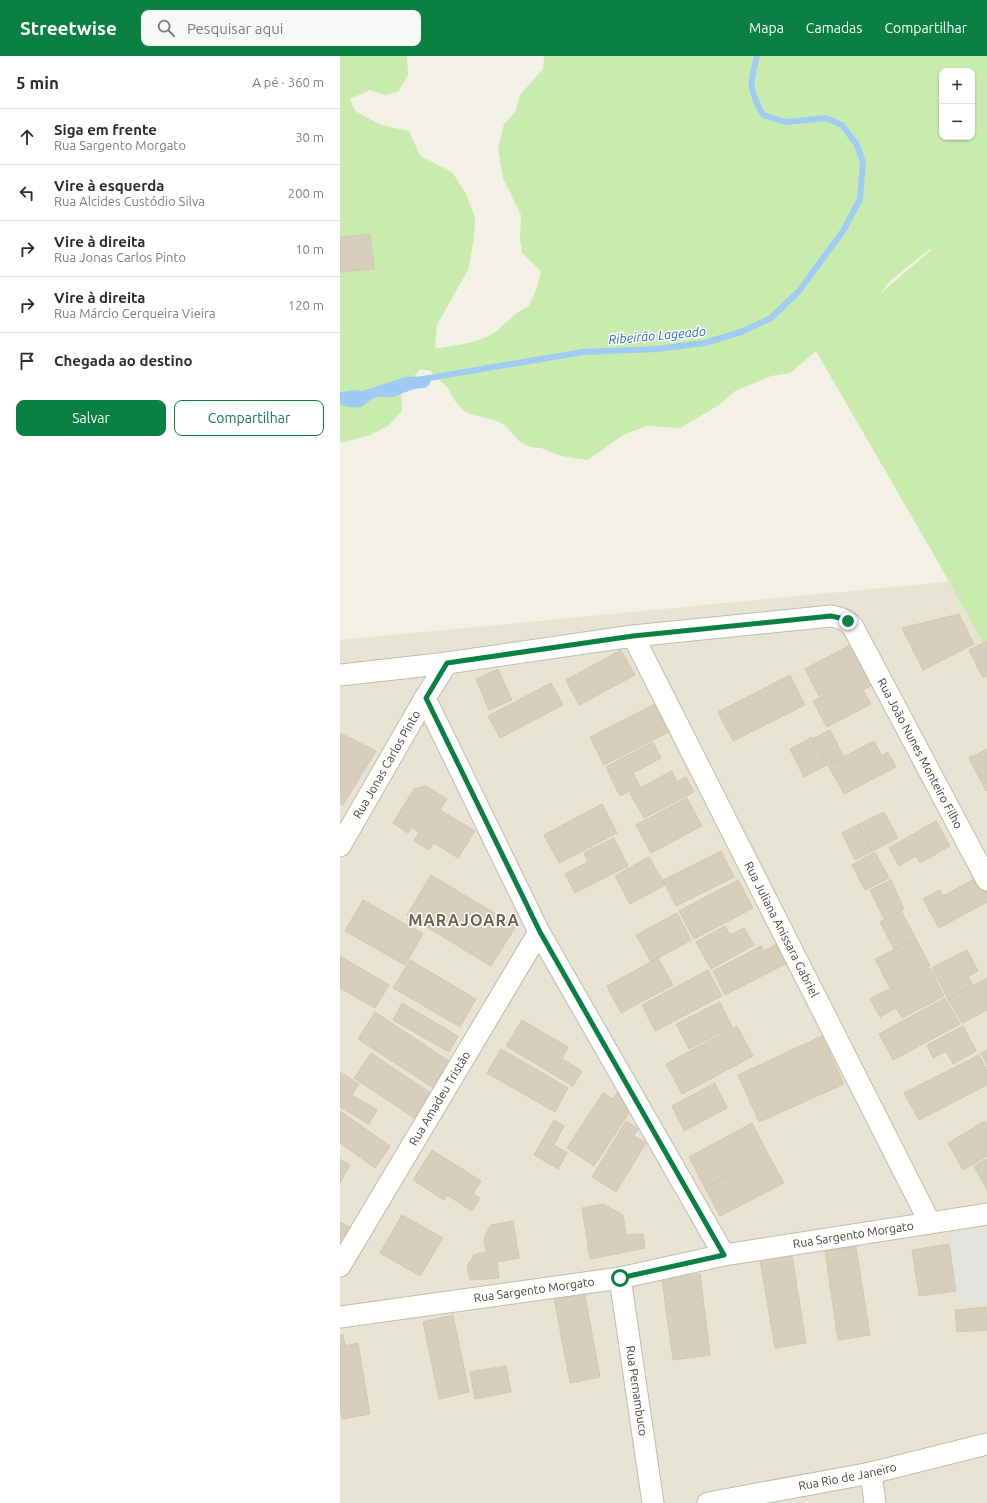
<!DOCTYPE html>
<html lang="pt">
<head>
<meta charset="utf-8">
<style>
  :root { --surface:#fff; --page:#f7f7f7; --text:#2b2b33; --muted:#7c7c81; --line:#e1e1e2; --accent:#0b8043 }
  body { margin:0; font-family:Ubuntu,sans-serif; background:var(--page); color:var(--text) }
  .controls { position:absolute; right:12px; top:12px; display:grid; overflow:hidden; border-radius:8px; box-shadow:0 1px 3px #0004 }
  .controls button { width:36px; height:36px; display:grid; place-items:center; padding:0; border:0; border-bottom:1px solid var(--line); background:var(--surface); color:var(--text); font:20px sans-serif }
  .stop { position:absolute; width:12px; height:12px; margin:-9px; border:3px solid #0b8043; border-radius:50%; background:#fff }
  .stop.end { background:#0b8043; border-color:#fff; box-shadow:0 1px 4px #0008 }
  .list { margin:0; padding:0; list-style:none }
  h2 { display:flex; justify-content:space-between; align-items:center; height:52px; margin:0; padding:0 16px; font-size:17px }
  h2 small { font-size:13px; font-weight:400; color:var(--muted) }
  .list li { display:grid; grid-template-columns:26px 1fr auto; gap:12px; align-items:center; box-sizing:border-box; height:56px; padding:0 16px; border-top:1px solid var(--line) }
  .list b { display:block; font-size:15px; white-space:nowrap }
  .list p { margin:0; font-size:13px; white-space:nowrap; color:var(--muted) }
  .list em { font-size:13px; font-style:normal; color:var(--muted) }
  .actions { display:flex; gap:8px; padding:12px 16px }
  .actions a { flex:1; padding:9px 0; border:1px solid var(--accent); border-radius:8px; text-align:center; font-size:14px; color:var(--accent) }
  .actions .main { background:var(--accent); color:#fff }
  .icon { flex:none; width:22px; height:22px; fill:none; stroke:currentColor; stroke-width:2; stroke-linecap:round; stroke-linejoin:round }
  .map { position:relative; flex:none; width:647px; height:1447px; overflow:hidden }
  header { display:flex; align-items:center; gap:24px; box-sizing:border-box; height:56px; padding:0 20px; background:var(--accent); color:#fff }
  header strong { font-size:19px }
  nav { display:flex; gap:22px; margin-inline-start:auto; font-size:14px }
  .search { width:280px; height:36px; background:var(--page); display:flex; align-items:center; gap:10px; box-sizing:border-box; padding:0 14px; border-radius:8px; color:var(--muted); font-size:15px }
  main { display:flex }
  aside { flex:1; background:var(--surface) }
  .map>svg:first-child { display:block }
</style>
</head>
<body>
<header>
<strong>Streetwise</strong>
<div class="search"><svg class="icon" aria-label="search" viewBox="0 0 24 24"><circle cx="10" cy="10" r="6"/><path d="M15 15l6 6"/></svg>Pesquisar aqui</div>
<nav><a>Mapa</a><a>Camadas</a><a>Compartilhar</a></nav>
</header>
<main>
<aside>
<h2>5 min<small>A pé · 360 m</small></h2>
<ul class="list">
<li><svg class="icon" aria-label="ahead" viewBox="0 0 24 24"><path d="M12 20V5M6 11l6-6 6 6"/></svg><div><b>Siga em frente</b><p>Rua Sargento Morgato</p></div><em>30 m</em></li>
<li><svg class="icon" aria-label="left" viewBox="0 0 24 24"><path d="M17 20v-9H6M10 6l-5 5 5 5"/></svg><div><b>Vire à esquerda</b><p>Rua Alcides Custódio Silva</p></div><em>200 m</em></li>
<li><svg class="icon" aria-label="right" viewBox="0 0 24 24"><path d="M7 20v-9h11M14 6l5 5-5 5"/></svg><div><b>Vire à direita</b><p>Rua Jonas Carlos Pinto</p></div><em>10 m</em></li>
<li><svg class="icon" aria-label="right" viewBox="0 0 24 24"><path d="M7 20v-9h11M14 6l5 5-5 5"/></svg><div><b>Vire à direita</b><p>Rua Márcio Cerqueira Vieira</p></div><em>120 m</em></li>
<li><svg class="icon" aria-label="arrive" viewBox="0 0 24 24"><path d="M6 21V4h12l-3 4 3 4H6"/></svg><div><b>Chegada ao destino</b></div></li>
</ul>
<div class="actions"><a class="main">Salvar</a><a>Compartilhar</a></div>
</aside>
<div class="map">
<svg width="647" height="1447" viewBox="0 0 647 1447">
  <rect width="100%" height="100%" fill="#f4f1e6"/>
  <path fill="#e8e4d4" d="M626,524L647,565V1447H0V584Z"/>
  <path fill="#c9ebad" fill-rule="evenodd" d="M0,0H67L68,19L58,36L45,39L30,34L10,43L15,55L41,69L69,75L80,100L112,116L126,138L135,161L134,180L129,212L97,269L95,293C113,289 136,288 152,278C166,269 173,257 189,250L197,232L201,215L182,197L180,183L181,159L163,122L158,92L164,68L176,55L180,39L203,13L204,0H647V594L598,506L476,295L450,317L431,320L395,335L379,349L340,372L307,370L283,379L248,404L221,400L201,392L190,391L180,386L165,369L155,364L133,359L124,355L115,345L108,332L90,315L80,313L61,337L62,355L48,370L30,379L0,387ZM602,15H632V81H602ZM590,193L591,194L540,238L550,225Z"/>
  <path fill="#e5e3df" d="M647,1169V1249L618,1247L607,1175Z"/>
  <path fill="#9fcaf4" d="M92,320L89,329L85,332C73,332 64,337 53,341C48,342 42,340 37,341C32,342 28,346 24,349C17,354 7,350 0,349V336L14,334L22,335L65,321Z"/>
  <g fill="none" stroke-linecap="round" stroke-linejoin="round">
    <path stroke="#9fcaf4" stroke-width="6" d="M83,323L243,296L317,293L364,287L401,276L431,262L459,235L503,175L520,143L523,107L517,89L502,69L486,62L446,66L423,59C409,33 409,29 417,0"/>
  </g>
  <path fill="#d6cebb" stroke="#d2c7ae" d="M30,178L34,213L0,216V181Z
    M619,558L634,588L583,614L562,572Z
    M647,585V620L643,622L629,594Z
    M516,586L530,614L479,640L465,613Z
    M281,594L295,619L239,649L226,624Z
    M158,613L172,644L149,654L136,623Z
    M532,614L538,626L523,634L531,648L487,671L473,645Z
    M450,619L465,649L393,685L378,656Z
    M211,627L223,649L160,682L148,660Z
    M317,647L331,675L264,709L250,681Z
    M490,674L504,701L488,709L474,682Z
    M0,677L36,695L3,749L0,747Z
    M472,681L487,709L464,721L450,693Z
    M534,685L542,700L548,696L556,711L504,738L488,709Z
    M313,686L321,702L293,717L300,730L280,740L266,711Z
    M647,693V734L646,735L629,702Z
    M332,715L337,726L346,721L354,736L304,762L290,737Z
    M86,730L107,743L100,754L135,775L118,802L94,787L89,794L74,785L79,776L72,771L68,777L53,767L74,733Z
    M347,742L362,770L311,797L296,769Z
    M262,748L277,777L219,807L204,779Z
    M544,756L558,782L532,795L518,769Z
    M596,765L610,790L580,807L576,800L559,810L549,792Z
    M518,769L532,795L515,804L502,777Z
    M274,782L288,810L235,837L225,818L248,806L244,797Z
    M381,795L394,821L336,850L323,824Z
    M535,796L549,822L525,834L512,809Z
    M309,801L325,829L290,848L275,820Z
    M91,819L176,870L151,910L67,859Z
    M642,819L647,829V846L599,872L583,843L600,834L603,840Z
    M398,824L413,852L354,883L339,855Z
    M551,824L564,853L544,863L530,834Z
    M23,844L83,878L65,909L5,875Z
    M561,855L576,883L554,893L540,866Z
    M337,857L351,884L311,906L296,879Z
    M385,870L390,879L404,872L414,889L371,913L356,886Z
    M576,883L590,910L550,932L535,903Z
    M441,886L451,905L385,939L373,915L421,890L424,895Z
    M627,894L638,915L628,921L633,929L608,943L592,912Z
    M0,900L49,929L35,952L0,932Z
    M318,902L333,929L281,957L267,930Z
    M70,904L136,943L120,971L53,932Z
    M590,912L604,940L562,962L556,952L540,961L530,943Z
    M368,914L382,940L315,975L302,949Z
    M647,922V954L622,967L608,943Z
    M605,942L620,968L553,1004L539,978Z
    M380,946L392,971L349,993L336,968Z
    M62,947L118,980L109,996L53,964Z
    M35,956L112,1007L95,1033L18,983Z
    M182,964L228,991L222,1003L242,1015L233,1030L166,990Z
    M397,970L413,1000L342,1038L326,1008Z
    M623,970L636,995L613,1008L606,995L593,1002L587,989Z
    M482,980L504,1028L419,1066L398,1019Z
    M161,993L228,1032L215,1056L147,1017Z
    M647,994V1009L641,997Z
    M31,997L92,1038L76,1063L14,1022Z
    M639,999L647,1015V1029L579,1064L564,1037Z
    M0,1016L19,1028L12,1039L37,1054L29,1068L0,1051Z
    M375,1027L387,1052L344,1075L332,1050Z
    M279,1035L296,1046L254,1110L227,1092L263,1037L273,1043Z
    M0,1055L50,1090L35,1112L0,1087Z
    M214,1064L224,1070L214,1089L227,1097L218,1113L194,1099Z
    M286,1065L298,1073L294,1080L306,1087L276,1136L252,1121Z
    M645,1065L647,1068V1100L623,1114L608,1087Z
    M412,1067L428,1098L365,1132L349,1101Z
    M92,1094L141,1125L133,1138L140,1142L132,1155L107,1139L104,1144L73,1124Z
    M428,1098L444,1127L380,1160L365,1132Z
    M0,1103L10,1109L0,1127Z
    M647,1103V1134L634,1110Z
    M263,1148L283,1159L286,1179L303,1178L305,1192L250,1203L242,1152Z
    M62,1159L103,1182L80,1220L40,1197Z
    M173,1165L179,1202L157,1206L159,1222L130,1224L127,1210L134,1199L146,1196L144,1182L151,1169Z
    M0,1166L15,1174L0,1197Z
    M609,1188L616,1235L579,1240L572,1194Z
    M516,1191L530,1279L498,1284L485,1195Z
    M452,1199L466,1287L435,1292L420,1204Z
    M360,1218L370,1299L333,1304L322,1223Z
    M244,1235L260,1321L230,1327L214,1241Z
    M646,1251L647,1274L617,1276L615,1254Z
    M113,1259L129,1336L99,1343L83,1266Z
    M0,1279H3L5,1290L18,1287L30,1358L2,1363L0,1351Z
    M166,1310L171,1336L135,1343L130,1316Z"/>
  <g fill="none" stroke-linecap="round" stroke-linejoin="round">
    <g stroke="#c0baa8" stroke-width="23">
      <g id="minor">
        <path id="s1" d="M293,580L590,1167"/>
        <path id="s2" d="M0,619L107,607L293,580L491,560C501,562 506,563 513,571L647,824"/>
        <path d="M85,642L199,876L384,1199"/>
        <path id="s3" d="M0,790L85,642L107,607"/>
        <path id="s4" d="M0,1210L199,876"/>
        <path id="s5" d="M280,1222L313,1447"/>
        <path id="s6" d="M0,1261L280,1222L384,1199L647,1158"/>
        <path d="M531,1417L535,1447"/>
        <path id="s7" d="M368,1447L531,1417L647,1388"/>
      </g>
    </g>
    <use href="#minor" stroke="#fff" stroke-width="21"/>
  </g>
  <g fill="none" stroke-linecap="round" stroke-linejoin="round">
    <path stroke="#0b8043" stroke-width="5" d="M280,1222L384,1199L200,876L86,642L107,607L293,580L491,560L500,562L508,565"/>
  </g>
  <g text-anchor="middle" stroke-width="3" stroke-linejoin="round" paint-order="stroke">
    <g font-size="12" fill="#474235" stroke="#fff">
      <text dy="4" stroke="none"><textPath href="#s2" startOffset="663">Rua João Nunes Monteiro Filho</textPath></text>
      <text dy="4" stroke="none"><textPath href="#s3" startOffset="94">Rua Jonas Carlos Pinto</textPath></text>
      <text dy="4" stroke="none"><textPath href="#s1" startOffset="329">Rua Juliana Anissara Gabriel</textPath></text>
      <text dy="4" stroke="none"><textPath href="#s4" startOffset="195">Rua Amadeu Tristão</textPath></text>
      <text dy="4" stroke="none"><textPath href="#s6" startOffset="520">Rua Sargento Morgato</textPath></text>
      <text dy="4" stroke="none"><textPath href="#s6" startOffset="196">Rua Sargento Morgato</textPath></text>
      <text dy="4" stroke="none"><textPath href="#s5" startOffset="114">Rua Pernambuco</textPath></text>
      <text dy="4" stroke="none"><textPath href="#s7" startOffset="142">Rua Rio de Janeiro</textPath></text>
    </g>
    <g font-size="13" font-style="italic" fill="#286fba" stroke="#fff">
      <text transform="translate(317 279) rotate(-5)" y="5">Ribeirão Lageado</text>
    </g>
    <g font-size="16" font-weight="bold" letter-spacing="1" fill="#6b614c" stroke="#fff">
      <text x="124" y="870">MARAJOARA</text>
    </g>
  </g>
</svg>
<div class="controls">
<button>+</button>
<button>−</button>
</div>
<div class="stop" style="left:280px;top:1222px"></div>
<div class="stop end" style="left:508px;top:565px"></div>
</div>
</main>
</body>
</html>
